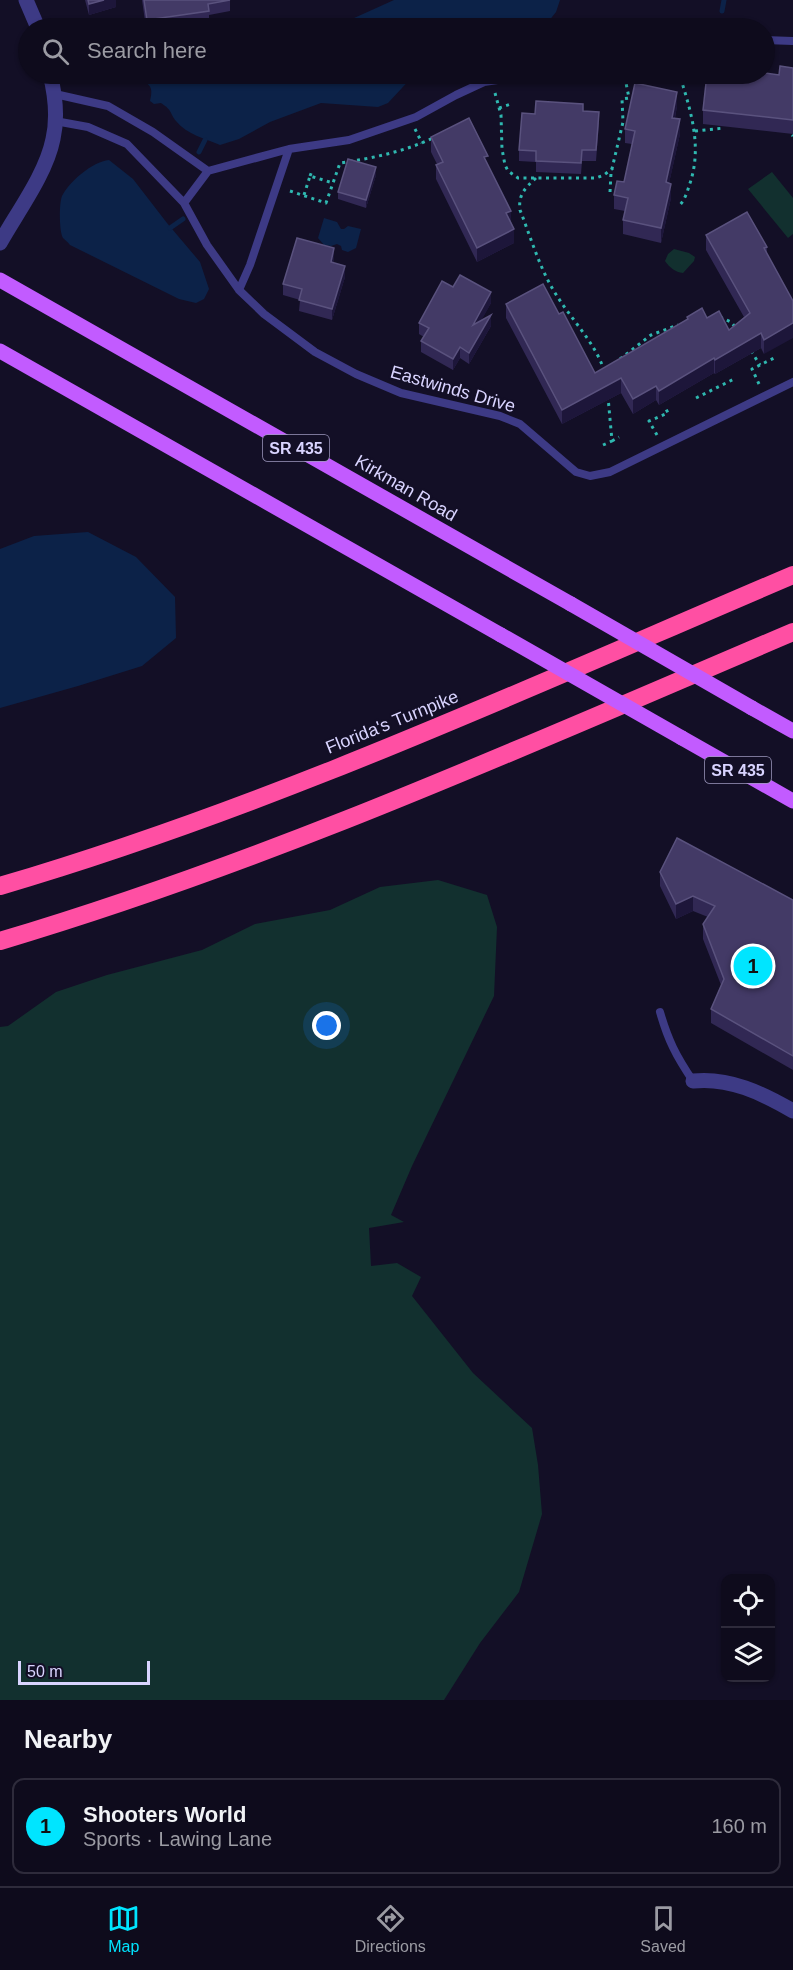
<!DOCTYPE html>
<html lang="en">
<head>
<meta charset="utf-8">
<style>
  :root { --surface:#0e0b1c; --page:#1c1929; --text:#f1f3f6; --muted:#9b9ba3; --line:#2e2b3b; --accent:#00e5ff }
  body { margin:0; font-family:Helvetica,sans-serif; background:var(--page); color:var(--text) }
  .controls { position:absolute; right:18px; bottom:18px; display:grid; overflow:hidden; border-radius:12px; box-shadow:0 2px 4px #0004 }
  .controls button { width:54px; height:54px; display:grid; place-items:center; padding:0; border:0; border-bottom:2px solid var(--line); background:var(--surface); color:var(--text); font:30px sans-serif }
  .scale { position:absolute; left:18px; bottom:15px; width:132px; box-sizing:border-box; padding-left:6px; border:3px solid #d9d4ff; border-top:0; font-size:16px; line-height:21px; white-space:nowrap; color:#d9d4ff; -webkit-text-stroke:4px #130f26; paint-order:stroke }
  .you { position:absolute; left:327px; top:1026px; width:21px; height:21px; margin:-15px; border:4px solid #fff; border-radius:50%; background:#1a73e8; box-shadow:0 0 0 9px #1a73e833 }
  .badge { display:grid; place-items:center; width:39px; height:39px; border-radius:50%; background:var(--accent); color:#111; font-size:20px; font-weight:700 }
  .pin { position:absolute; translate:-50% -50%; border:3px solid #fff; box-shadow:0 2px 6px #0006 }
  .list { margin:0; padding:0; list-style:none }
  h2 { display:flex; justify-content:space-between; align-items:center; height:78px; margin:0; padding:0 24px; font-size:26px }
  h2 small { font-size:20px; font-weight:400; color:var(--muted) }
  .list li { display:grid; grid-template-columns:39px 1fr auto; gap:18px; align-items:center; box-sizing:border-box; height:96px; margin:0 12px 12px; padding:0 12px; border:2px solid var(--line); border-radius:12px }
  .list b { display:block; font-size:22px; white-space:nowrap }
  .list p { margin:0; font-size:20px; white-space:nowrap; color:var(--muted) }
  .list em { font-size:20px; font-style:normal; color:var(--muted) }
  .icon { flex:none; width:33px; height:33px; fill:none; stroke:currentColor; stroke-width:2; stroke-linecap:round; stroke-linejoin:round }
  .map { position:relative; flex:none; width:793px; height:1700px; overflow:hidden }
  .search { position:absolute; background:var(--surface); box-shadow:0 2px 4px #0004; left:18px; right:18px; top:18px; height:66px; display:flex; align-items:center; gap:15px; box-sizing:border-box; padding:0 21px; border-radius:33px; color:var(--muted); font-size:22px }
  .sheet { height:186px; background:var(--surface) }
  nav { display:flex; justify-content:space-around; align-items:center; box-sizing:border-box; height:84px; border-top:2px solid var(--line); background:var(--surface); font-size:16px; color:var(--muted) }
  nav a { display:grid; justify-items:center; gap:3px }
  nav .on { color:var(--accent) }
  .map>svg:first-child { display:block }
</style>
</head>
<body>
<div class="map">
<svg width="793" height="1700" viewBox="0 0 793 1700">
  <rect width="100%" height="100%" fill="#130f26"/>
  <path fill="#12302f" d="M772,172L793,198V234L788,238L748,189Z
    M674,249L689,253L695,257L694,261L683,273C675,272 670,268 665,261L668,254Z
    M438,880L487,895L497,927L494,996L412,1166L391,1215L404,1222L369,1228L371,1266L397,1263L421,1277L412,1296L473,1373L532,1428L538,1465L542,1514L519,1592L480,1643L444,1700H0V1027L8,1026L56,992L107,975L202,950L255,924L330,910L380,887Z"/>
  <path fill="#0c2248" d="M394,0H560L556,12L548,22C539,23 529,25 519,24C498,23 474,13 456,28H332Z
    M149,74H415L388,103L378,107L321,103L270,122L239,139L220,145C206,139 186,134 176,121C169,112 173,111 161,103L154,104L150,101C152,91 153,86 143,81Z
    M109,160L133,179L167,223L200,262L209,289L204,299L196,303L179,299L70,245C68,242 65,240 63,238C59,232 59,203 62,196C70,181 92,162 109,160Z
    M324,218L337,222L341,229H344L348,226L361,229L356,248L348,252L342,250L341,246L337,244L331,246L324,245L318,238Z
    M88,532L136,557L175,597L176,638L142,666L78,686L0,708V549L34,536Z"/>
  <g fill="none" stroke-linecap="round" stroke-linejoin="round">
    <path stroke="#0c2248" stroke-width="5" d="M722,11L724,0
      M199,152L205,140
      M170,228L183,219"/>
    <path stroke="#2fb8b0" stroke-width="3" stroke-dasharray="3 4.5" stroke-linecap="butt" d="M668,81L680,76C691,112 703,148 689,186C687,193 684,201 679,206
      M495,93L501,115L502,149L505,165L508,171L518,178H596L604,175L613,168
      M499,108L511,104
      M415,129L422,143
      M695,131L724,128
      M792,135L793,136
      M310,176L312,171
      M536,178C525,188 518,195 520,210C531,238 540,270 557,296C572,320 595,343 604,370
      M290,191L326,203L340,163C373,158 403,152 433,138
      M610,192L611,173L623,122L622,99L629,98L626,83
      M304,195L310,176L333,183
      M720,317L731,322L736,328
      M751,351L760,365
      M620,359L651,335L678,325
      M759,384L752,369L774,358
      M696,398L736,378
      M657,435L649,421L668,413L666,409
      M612,441L619,437
      M603,445L612,441L608,397"/>
    <path stroke="#3d3a85" stroke-width="8" d="M764,40L793,41
      M55,94L108,106L153,132L208,171
      M55,121L88,127L127,144L184,203L207,245L239,290L264,314L315,352L356,374L401,393L500,416L520,424L576,472L590,476L610,472L793,382
      M208,171L289,149L349,140L416,117L456,95L484,82L511,78L575,79L620,74
      M184,203L208,171
      M239,290L250,265L289,149
      M660,1012C668,1040 676,1056 693,1081"/>
    <path stroke="#3d3a85" stroke-width="15" d="M26,0L38,28
      M0,243C18,211 46,174 53,139C58,117 55,94 50,74
      M693,1081C729,1077 762,1093 793,1111"/>
    <path stroke="#c25bff" stroke-width="15" d="M0,280L571,604
      M0,351L501,635
      M752,708L793,731
      M682,738L793,801"/>
    <path stroke="#ff4fa3" stroke-width="18" d="M0,886C273,806 532,686 793,575
      M0,941C273,860 532,743 793,632"/>
    <path stroke="#c25bff" stroke-width="15" d="M571,604L752,708
      M501,635L682,738"/>
  </g>
  <path fill="#312854" d="M85,0H116V7L89,15Z
    M142,0H230V11L209,15V22L166,28H146Z
    M793,68V134L703,124V110Z
    M677,106L675,118L680,134L669,183L671,198L661,243L623,234V220L625,211L614,209V195L624,182L632,144L625,143V129Z
    M583,111L599,123L596,161H582L581,174L536,172V162L519,161V150L535,114Z
    M431,137L511,223L514,243L477,262L436,179V165L437,164L431,152Z
    M376,175L366,208L338,199V192Z
    M706,235L767,247L764,354L761,348L715,374L714,373L659,405L656,400L633,414L621,393L562,424L506,318V304L559,314L595,373L687,320V317L707,318L729,330L744,317L706,250Z
    M334,259L333,263L345,277L332,320L299,311L300,300L283,295V284Z
    M453,287L491,303L481,320L491,326L469,364L460,358L453,370L421,352V341L424,337L419,334V323Z
    M660,872L793,900V1070L711,1023V1009L721,985L703,939V924L708,917L693,911L676,919L660,886Z"/>
  <path fill="#1d163a" d="M104,0H116V7L89,15V4Z
    M677,92V106L672,132V118Z
    M680,119V134L666,197V182Z
    M376,167V175L366,208V200Z
    M671,184V198L661,243V228Z
    M511,211V225L506,213Z
    M514,229V243L477,262V248Z
    M334,248V259L331,273V262Z
    M345,266V277L332,320V309Z
    M491,292V303L473,336V325Z
    M491,315V326L469,364V353Z
    M793,323V338L764,354V340Z
    M761,333V348L715,374V360Z
    M460,347V358L453,370V359Z
    M714,358V373L659,405V391Z
    M621,378V393L562,424V410Z
    M656,386V400L633,414V399Z
    M693,896V911L676,919V904Z"/>
  <path fill="#433a66" stroke="#5a527e" stroke-width="1.5" d="M88,0H104L89,4Z
    M144,0H230L208,4L209,11L147,20Z
    M780,66L793,68V120L703,110L707,74L765,73L779,75Z
    M635,83L677,92L672,118L680,119L666,182L671,184L661,228L623,220L628,198L614,195L617,181L624,182L635,131L625,129Z
    M536,101L583,104V111L599,112L596,150H582L581,163L536,161V151L519,150L522,113L535,114Z
    M469,118L488,156L484,157L511,211L506,213L514,229L477,248L436,165L443,162L431,137Z
    M348,159L376,167L366,200L338,192Z
    M747,212L767,247L764,248L793,301V323L764,340L761,333L715,360L714,358L659,391L656,386L633,399L621,378L562,410L506,304L543,284L559,314L563,312L595,373L688,319L687,317L702,308L707,318L719,311L729,330L750,313L706,235Z
    M297,238L334,248L331,262L345,266L332,309L299,300L302,289L283,284Z
    M460,275L491,292L473,325L491,315L469,353L460,347L453,359L421,341L429,328L419,323L442,281L453,287Z
    M677,838L793,900V1056L711,1009L724,979L703,924L715,906L693,896L676,904L660,872Z"/>
  <g text-anchor="middle" stroke-width="4.5" stroke-linejoin="round" paint-order="stroke">
    <g fill="#130f26" stroke="#9e99be" stroke-width="1.5">
      <rect x="263" y="435" width="66" height="26" rx="4.5"/>
      <rect x="705" y="757" width="66" height="26" rx="4.5"/>
    </g>
    <g font-size="16" font-weight="bold" fill="#d9d4ff">
      <text x="296" y="454">SR 435</text>
      <text x="738" y="776">SR 435</text>
    </g>
    <g font-size="18" fill="#d9d4ff" stroke="#130f26">
      <text transform="translate(453 389) rotate(16)" y="6">Eastwinds Drive</text>
      <text transform="translate(406 488) rotate(30)" y="6">Kirkman Road</text>
      <text transform="translate(392 722) rotate(-22)" y="6">Florida's Turnpike</text>
    </g>
  </g>
</svg>
<div class="controls">
<button><svg class="icon" aria-label="locate" viewBox="0 0 24 24"><circle cx="12" cy="12" r="6"/><path d="M12 2v4M12 18v4M2 12h4M18 12h4"/></svg></button>
<button><svg class="icon" aria-label="layers" viewBox="0 0 24 24"><path d="M12 4l9 5-9 5-9-5zM3 14l9 5 9-5"/></svg></button>
</div>
<div class="scale">50 m</div>
<div class="you"></div>
<div class="pin badge" style="left:753px;top:966px">1</div>
<div class="search"><svg class="icon" aria-label="search" viewBox="0 0 24 24"><circle cx="10" cy="10" r="6"/><path d="M15 15l6 6"/></svg>Search here</div>
</div>
<section class="sheet">
<h2>Nearby<small></small></h2>
<ul class="list">
<li><span class="badge">1</span><div><b>Shooters World</b><p>Sports · Lawing Lane</p></div><em>160 m</em></li>
</ul>
</section>
<nav>
<a class="on"><svg class="icon" aria-label="map" viewBox="0 0 24 24"><path d="M3 6l6-2 6 2 6-2v14l-6 2-6-2-6 2zM9 4v14M15 6v14"/></svg>Map</a>
<a><svg class="icon" aria-label="directions" viewBox="0 0 24 24"><path d="M12 3l9 9-9 9-9-9zM9 14v-3h6M13 9l2 2-2 2"/></svg>Directions</a>
<a><svg class="icon" aria-label="saved" viewBox="0 0 24 24"><path d="M7 4h10v16l-5-4-5 4z"/></svg>Saved</a>
</nav>
</body>
</html>
